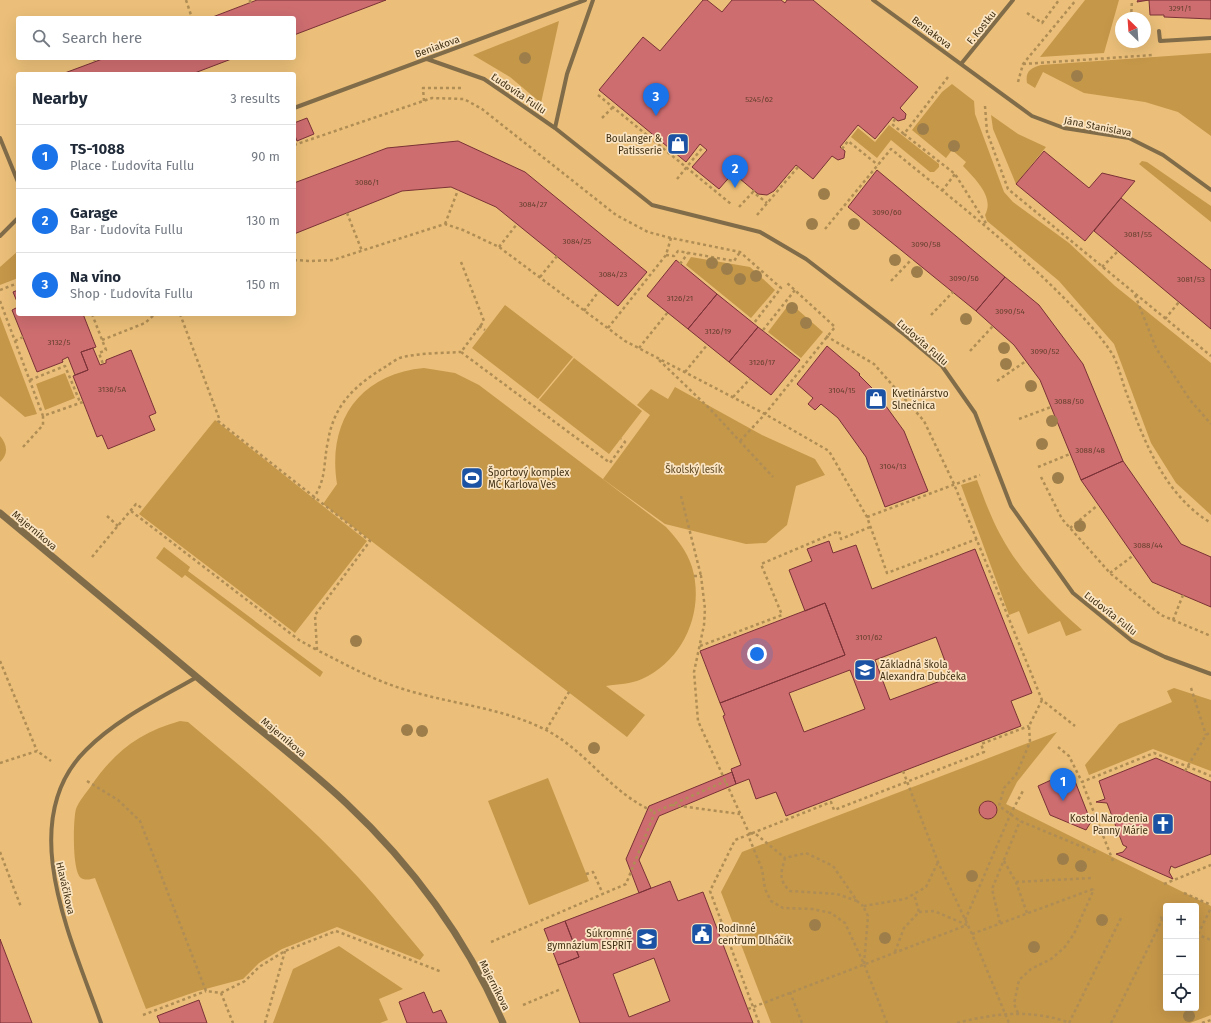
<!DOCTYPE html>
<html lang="en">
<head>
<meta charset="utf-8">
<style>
  :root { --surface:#fff; --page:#f6f6f7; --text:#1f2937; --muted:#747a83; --line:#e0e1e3; --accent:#1a73e8 }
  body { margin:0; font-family:"Fira Sans",sans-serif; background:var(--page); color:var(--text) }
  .controls { position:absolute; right:12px; bottom:12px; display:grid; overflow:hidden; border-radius:4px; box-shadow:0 4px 16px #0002 }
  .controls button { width:36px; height:36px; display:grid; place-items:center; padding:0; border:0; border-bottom:1px solid var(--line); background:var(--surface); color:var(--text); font:20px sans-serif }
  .compass { position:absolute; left:1115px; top:12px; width:36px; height:36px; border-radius:50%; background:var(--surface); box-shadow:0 4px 16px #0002; rotate:335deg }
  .you { position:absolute; left:757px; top:654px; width:14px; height:14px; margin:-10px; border:3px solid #fff; border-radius:50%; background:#1a73e8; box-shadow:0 0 0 6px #1a73e833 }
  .badge { display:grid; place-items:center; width:26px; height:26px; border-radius:50%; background:var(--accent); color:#fff; font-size:13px; font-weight:700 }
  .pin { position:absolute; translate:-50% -33px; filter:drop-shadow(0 1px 2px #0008) }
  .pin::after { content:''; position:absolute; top:21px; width:14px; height:12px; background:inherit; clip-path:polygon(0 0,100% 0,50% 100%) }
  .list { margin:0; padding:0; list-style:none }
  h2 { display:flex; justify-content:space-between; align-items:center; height:52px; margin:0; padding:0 16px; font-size:17px }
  h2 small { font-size:13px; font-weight:400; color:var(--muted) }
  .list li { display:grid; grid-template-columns:26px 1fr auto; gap:12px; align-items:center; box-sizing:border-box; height:64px; padding:0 16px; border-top:1px solid var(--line) }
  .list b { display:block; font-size:15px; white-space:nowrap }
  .list p { margin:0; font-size:13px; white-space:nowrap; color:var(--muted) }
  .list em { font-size:13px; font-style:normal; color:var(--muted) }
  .icon { flex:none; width:22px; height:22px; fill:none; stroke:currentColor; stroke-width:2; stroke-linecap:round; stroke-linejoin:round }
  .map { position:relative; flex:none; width:1211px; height:1023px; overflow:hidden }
  .search { position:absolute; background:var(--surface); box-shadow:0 4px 16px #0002; left:16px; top:16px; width:280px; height:44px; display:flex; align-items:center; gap:10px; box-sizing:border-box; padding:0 14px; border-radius:4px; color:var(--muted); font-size:15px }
  .panel { position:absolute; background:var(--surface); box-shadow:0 4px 16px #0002; left:16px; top:72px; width:280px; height:244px; border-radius:4px }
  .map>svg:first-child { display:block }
</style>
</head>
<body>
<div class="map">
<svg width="1211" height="1023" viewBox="0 0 1211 1023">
  <rect width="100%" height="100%" fill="#ebbf79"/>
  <path fill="#c59749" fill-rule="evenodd" d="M1085,0H1119L1104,53L1040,57Z
    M559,21L541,103L510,77L473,55Z
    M1211,53V136L1178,112L1145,102L1084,93L1043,72L1035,88L1027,83C1025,71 1031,68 1041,65Z
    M952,84L974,101L975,114L1004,192L1013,202L1069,243L1115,286L1211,363V515L1176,483L1151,443L1114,344L1059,281L987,221L985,215C995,197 975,179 963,166L966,162L952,150L946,158L912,130L942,92Z
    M991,115L1018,134L1046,147L1016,184L993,129Z
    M889,125L939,164V167L934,172H930L891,140L877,158L851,137L858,128L875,142Z
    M1142,161L1147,162L1211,206V222L1139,164Z
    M18,251V278L0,285V267Z
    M691,257L750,267L775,290L751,318L686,265Z
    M790,303L823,332L801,358L768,332Z
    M505,305L573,357L538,399L472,348Z
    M0,316L37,414L25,417L0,396Z
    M574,358L642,411L609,454L539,400Z
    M424,368L455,373L479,385L666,527C677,539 687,551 692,567C705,611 684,660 642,679C630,684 619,684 606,686L645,715L627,737L323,504L337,484C327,422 359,374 424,368Z
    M65,373L75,398L45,410L36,384Z
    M675,387L762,435L815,459L825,475L796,486L787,525L766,543L746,544L665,524L603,479L650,415L637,405L651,389L668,399Z
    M215,420L367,541L295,633L139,514Z
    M0,436C7,444 9,454 0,462Z
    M977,480C984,498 991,518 1001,536C1021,573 1051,603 1082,630L1066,636L1060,621L1028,634L1019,611L1009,615L961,485Z
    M164,547L190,567L188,571L323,672L320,677L185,575L182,578L156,558Z
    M1174,688L1211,700V771L1153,749L1089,775L1085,765L1119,724L1172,702L1167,691Z
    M180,721L188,722C246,771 306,820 358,877C381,902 402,929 424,955L420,960L337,927L282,949L259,963L243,979L198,991L146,1009L95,878C91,879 86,881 81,878C72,872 73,820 76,809C79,801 86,793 91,786C114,752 140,732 180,721Z
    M1057,732L1017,782L1006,804L1211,906V1015L1190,1023H771L721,892L742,852ZM1166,906H1196V1008H1166Z
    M548,778L589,881L529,905L488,801Z
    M339,946L403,989L379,999L388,1020L380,1023H273L293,969Z"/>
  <path fill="#cd6d70" stroke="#7a3236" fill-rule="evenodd" d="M257,0H386L294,35V18H210Z
    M703,0H707L722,12L732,0H781L785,3L787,0H813L918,87L900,108L906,114L905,119L898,121L893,117L875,139L858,125L840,147L845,151L844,158L838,160L832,156L813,179L796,165L774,191L767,195L758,194L733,173L719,189L692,167L707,150L700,144L686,162L599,90L643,37L660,51Z
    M1138,0H1211V19L1164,17V15H1150L1149,0L1137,2Z
    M105,58H234L192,74H62Z
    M307,118L314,134L297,141L294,133V123Z
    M458,141L525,172L647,272L618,306L496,207L451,187L402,191L294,234V183L387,148Z
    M1044,151L1089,188L1102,173L1135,181L1085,241L1016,184Z
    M877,170L1005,277L976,311L848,207Z
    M1121,198L1211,270V329L1094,231Z
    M676,260L717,294L688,329L647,296Z
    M1005,277L1039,305L1083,364L1123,461L1081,480L1040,380L1014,345L976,311Z
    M18,290V304L13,292Z
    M717,294L758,327L729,362L688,329Z
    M18,307V314H83L96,347L81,352L88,370L75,375L68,357L62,360L63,362L37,372L12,310Z
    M758,327L800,360L771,395L729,362Z
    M827,346L860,374L859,375L875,391L904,431L928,491L885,507L866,457L838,418L821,404L815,410L808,404L813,398L797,384Z
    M93,348L100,365L106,363V360L131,350L156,413L149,416L155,430L108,449L102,435L97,437L73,376L88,370L81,352Z
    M1123,461L1181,544L1211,557V607L1152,582L1081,480Z
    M829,541L833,553L856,545L872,589L975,549L1032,693L1011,701L1021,726L786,816L776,792L756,799L749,779L736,784L731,769L741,765L723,716L725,715L720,703L845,655L825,603L805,611L789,570L812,561L807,549ZM936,637L951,677L890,700L875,660ZM850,670L865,709L804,732L789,693Z
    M825,603L845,655L720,703L700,651Z
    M1156,758L1211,782V854L1175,868L1171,866L1169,872L1173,879L1116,854L1123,852L1127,847L1123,845L1107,803L1096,802L1105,799L1099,781Z
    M1071,771L1091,822L1086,830L1050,815L1038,786Z
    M732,772L736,784L659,816L639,860L651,888L639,893L626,859L649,806Z
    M979 810a9 9 0 1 1 18 0a9 9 0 1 1-18 0Z
    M670,881L678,901L703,892L753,1023H580L558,965L579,957L565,921ZM654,958L670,1001L629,1017L613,974Z
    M565,921L579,957L558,965L544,929Z
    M0,939L32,1023H0Z
    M424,992L433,1013L441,1010L447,1023H407L399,1002Z
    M199,1000L207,1023H160L157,1016Z"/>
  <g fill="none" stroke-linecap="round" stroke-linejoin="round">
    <path stroke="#af8d55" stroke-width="2.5" stroke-dasharray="3 3" stroke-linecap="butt" d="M186,0L192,18
      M250,0V3
      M1027,13L1042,23L1059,0
      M1131,18L1132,0
      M94,58L95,62
      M1023,64L1153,55
      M948,77L904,134L955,174L987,225
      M1018,82L1023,64L1076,0
      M598,95L731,204
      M424,101L423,88H461
      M985,106L987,132L1008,189L1211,356
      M602,118L613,107
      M895,119L892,124L904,134
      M294,145L432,98L464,99L482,109L616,215L648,232L671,238L740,252L781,288L754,323
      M842,149L848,141L878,165
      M677,179L703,147
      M754,190L753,192L767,203
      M942,191L955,174
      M739,207L753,192
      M347,213L362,251
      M757,215L798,167
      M445,224L458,190
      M825,229L891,149C946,194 1003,238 1054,288C1074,308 1095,328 1111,352C1119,364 1122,383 1128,397C1145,444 1166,496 1211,523
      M499,247L517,224
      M666,255L674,256L678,251L734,261L740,252
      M294,260L311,261L333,260L445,224L463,230L499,247L625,341L765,414L829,451L867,517L887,573L977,539
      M461,262L484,321L461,352L610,463L625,442L621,439
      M680,264L688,253
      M1102,267L1118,251
      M540,277L557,256
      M891,281L912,259
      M0,290L18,283
      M1135,295L1156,348L1190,400L1211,424
      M0,301L43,416L83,402
      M584,311L599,291
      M92,314L106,350L99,353L103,364
      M180,314L219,418L218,421L370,541L315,615L317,650C345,664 373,680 403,689C450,704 501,707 546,730C587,751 611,794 655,812
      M931,315L953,292
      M1165,319L1179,302
      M479,326L485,330
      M608,328L666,255L671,238
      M763,330L795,290
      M826,336L874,364L924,421L954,484L1042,700L1075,726
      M102,340L145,323L155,314
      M15,341L23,337
      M639,348L668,312
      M970,351L993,326
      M659,360L710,409L773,477
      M685,372L707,345
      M30,380L65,366L80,402
      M997,381L1026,361
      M733,397L750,379
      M1019,419L1051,407
      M740,441L765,414L835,327L786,282
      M23,447L43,425V416
      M1038,467L1070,454
      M1041,477L1062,519L1110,573L1161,615L1211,636
      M681,496L701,576
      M313,499C327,478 323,464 328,441C334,405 354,386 385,367C390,364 397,358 403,357C422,353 442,353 461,352
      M131,511L299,640L317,650
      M107,516L118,526
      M867,517L980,475
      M1070,528L1098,505
      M92,557L136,504L143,509
      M1110,573L1134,555
      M694,576H701L705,609L704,625L694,672L698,721L749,833L750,840L762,869L765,889L771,901L783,908L812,909L831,913L845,923L864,964L887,1023
      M1173,620L1183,595
      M700,646L782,615L761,564L839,531L841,539L870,527
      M0,661L37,751
      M1191,688L1206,735
      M1042,700L1029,726L1030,742L1016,775L1004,788L999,806L1020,821L1097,853
      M546,730L569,692
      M1058,747L1069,756L1082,782
      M0,763L37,751L51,761
      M903,771L938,862L972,934L1009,1023
      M1185,771L1206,735L1211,732
      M87,781L118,800L140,821L206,991L221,993L233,1023
      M672,805L740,814
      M750,833L757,835L785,858
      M0,852L21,907
      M1004,861L1016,882L1027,913
      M1113,861L1082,782L1154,753L1211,776
      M586,874L593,872L603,894
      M1016,882L1092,878
      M1164,884L1211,865
      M1184,893L1211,905
      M857,901L837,894L790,891C778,880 781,872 785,858L806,853L833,866L857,901L863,906
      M919,912L934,911L967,925
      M1160,917L1166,920
      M965,920L1011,813L1024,789
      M1000,923L992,889L1020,821
      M972,934L1093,889
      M1196,934L1211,940
      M1198,934L1211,908
      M491,942L626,884L655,812L726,781
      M895,952L904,928L919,912L914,894
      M864,964L868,916L863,906L905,899L926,887L938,862
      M790,992L802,1023
      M221,993L245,981L259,967L285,951L336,931L442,972
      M523,1005L561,989
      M748,1009L967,925
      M1018,1013L1014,1004L1019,980L1031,969L1051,959L1064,948L1074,934L1094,889
      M143,1015L206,991
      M265,1023L285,951
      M759,1023L710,891L735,840L831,802L834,810L984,752L981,744L1029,726
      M957,1023C995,1013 1032,1009 1070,1023
      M1069,1023L1122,916
      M1111,1023L1163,918
      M1202,1023L1211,1020"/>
    <path stroke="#816c4a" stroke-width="4" d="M873,0L1032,116L1064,128L1129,138L1163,155L1211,190
      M1159,31L1160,41L1211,38
      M427,59L484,79L555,128L652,205L760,232L806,259L905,335L942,366L975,413L1011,506L1073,593L1132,641L1165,657L1211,674
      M961,64L1013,0
      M294,108L585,0
      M555,128L567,74L593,0
      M0,138L18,182
      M0,236L18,218
      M101,1023C73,942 13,822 86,750C118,718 159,699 197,677"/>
    <path stroke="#816c4a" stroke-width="7" d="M0,513C77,577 153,640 229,704C268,737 309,768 346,803C412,865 467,940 503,1023"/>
  </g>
  <g fill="#9d7e4a">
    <circle cx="525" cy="58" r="6"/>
    <circle cx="1077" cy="76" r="6"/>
    <circle cx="923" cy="129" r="6"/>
    <circle cx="954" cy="146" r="6"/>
    <circle cx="824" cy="194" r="6"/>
    <circle cx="812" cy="224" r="6"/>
    <circle cx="854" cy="224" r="6"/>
    <circle cx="895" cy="260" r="6"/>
    <circle cx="712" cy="263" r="6"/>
    <circle cx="727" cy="269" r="6"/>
    <circle cx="917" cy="272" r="6"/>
    <circle cx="756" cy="276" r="6"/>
    <circle cx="740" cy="279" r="6"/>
    <circle cx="792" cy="308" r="6"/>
    <circle cx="966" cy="319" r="6"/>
    <circle cx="806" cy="323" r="6"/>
    <circle cx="1004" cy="348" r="6"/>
    <circle cx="1006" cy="364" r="6"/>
    <circle cx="1031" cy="386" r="6"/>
    <circle cx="1052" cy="421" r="6"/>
    <circle cx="1042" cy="444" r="6"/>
    <circle cx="1058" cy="478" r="6"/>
    <circle cx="1080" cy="526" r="6"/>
    <circle cx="356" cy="641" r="6"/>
    <circle cx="407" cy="730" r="6"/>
    <circle cx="422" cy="731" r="6"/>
    <circle cx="594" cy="748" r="6"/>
    <circle cx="1063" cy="859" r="6"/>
    <circle cx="1081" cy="866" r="6"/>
    <circle cx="972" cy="876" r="6"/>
    <circle cx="1102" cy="920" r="6"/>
    <circle cx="815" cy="925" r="6"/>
    <circle cx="885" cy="938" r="6"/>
    <circle cx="1034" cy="947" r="6"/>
    <circle cx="1189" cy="1016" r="6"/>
  </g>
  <defs>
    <g id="shop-square" transform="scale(1.15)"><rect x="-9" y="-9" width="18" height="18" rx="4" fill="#1b52a4" stroke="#fae4c2"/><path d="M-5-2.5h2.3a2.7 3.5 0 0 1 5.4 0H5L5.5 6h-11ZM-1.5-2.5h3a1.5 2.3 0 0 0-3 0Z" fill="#fff"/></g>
    <g id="stadium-square" transform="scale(1.15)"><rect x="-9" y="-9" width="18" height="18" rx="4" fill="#1b52a4" stroke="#fae4c2"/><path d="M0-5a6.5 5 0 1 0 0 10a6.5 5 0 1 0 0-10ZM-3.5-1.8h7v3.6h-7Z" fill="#fff"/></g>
    <g id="school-square" transform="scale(1.15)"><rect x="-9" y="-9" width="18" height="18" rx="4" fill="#1b52a4" stroke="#fae4c2"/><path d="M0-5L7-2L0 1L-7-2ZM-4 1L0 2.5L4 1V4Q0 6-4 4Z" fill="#fff"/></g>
    <g id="church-square" transform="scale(1.15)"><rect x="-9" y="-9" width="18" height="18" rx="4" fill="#1b52a4" stroke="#fae4c2"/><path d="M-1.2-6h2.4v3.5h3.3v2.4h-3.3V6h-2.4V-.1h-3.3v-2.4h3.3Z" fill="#fff"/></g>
    <g id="civic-square" transform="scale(1.15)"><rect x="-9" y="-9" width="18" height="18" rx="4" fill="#1b52a4" stroke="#fae4c2"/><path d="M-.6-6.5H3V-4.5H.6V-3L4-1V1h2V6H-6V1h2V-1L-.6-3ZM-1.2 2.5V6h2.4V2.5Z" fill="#fff"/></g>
  </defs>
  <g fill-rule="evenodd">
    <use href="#shop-square" x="678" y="144"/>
    <use href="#shop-square" x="876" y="399"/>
    <use href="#stadium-square" x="472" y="478"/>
    <use href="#school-square" x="865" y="670"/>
    <use href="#church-square" x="1163" y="824"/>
    <use href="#civic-square" x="702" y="934"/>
    <use href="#school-square" x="647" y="939"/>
  </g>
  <g text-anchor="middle" stroke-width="3.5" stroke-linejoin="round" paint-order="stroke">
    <g font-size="8" fill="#65402b">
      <text x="1180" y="11">3291/1</text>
      <text x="759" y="102">5245/62</text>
      <text x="367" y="185">3086/1</text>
      <text x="533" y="207">3084/27</text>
      <text x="887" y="215">3090/60</text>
      <text x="1138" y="237">3081/55</text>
      <text x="577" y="244">3084/25</text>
      <text x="926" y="247">3090/58</text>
      <text x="613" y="277">3084/23</text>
      <text x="964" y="281">3090/56</text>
      <text x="1191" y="282">3081/53</text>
      <text x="680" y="301">3126/21</text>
      <text x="1010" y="314">3090/54</text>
      <text x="718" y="334">3126/19</text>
      <text x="59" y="345">3132/5</text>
      <text x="1045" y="354">3090/52</text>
      <text x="762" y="365">3126/17</text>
      <text x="112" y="392">3136/5A</text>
      <text x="842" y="393">3104/15</text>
      <text x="1069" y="404">3088/50</text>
      <text x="1090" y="453">3088/48</text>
      <text x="893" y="469">3104/13</text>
      <text x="1148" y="548">3088/44</text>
      <text x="869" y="640">3101/62</text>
    </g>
    <g font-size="10" fill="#423114" stroke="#fae4c2">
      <text transform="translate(981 27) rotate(-51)" y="4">F. Kostku</text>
      <text transform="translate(932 32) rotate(37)" y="4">Beniakova</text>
      <text transform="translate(437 46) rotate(-20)" y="4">Beniakova</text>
      <text transform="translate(519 93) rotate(34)" y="4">Ľudovíta Fullu</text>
      <text transform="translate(1098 126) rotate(11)" y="4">Jána Stanislava</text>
      <text transform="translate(923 342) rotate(41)" y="4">Ľudovíta Fullu</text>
      <text transform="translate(35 530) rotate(40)" y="4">Majerníkova</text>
      <text transform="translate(1111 613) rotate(38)" y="4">Ľudovíta Fullu</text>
      <text transform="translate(284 737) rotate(40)" y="4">Majerníkova</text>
      <text transform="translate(66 888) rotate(77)" y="4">Hlaváčikova</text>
      <text transform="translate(495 985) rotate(63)" y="4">Majerníkova</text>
    </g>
    <g font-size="10" fill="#423114" stroke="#fae4c2" text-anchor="start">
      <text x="662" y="142" text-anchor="end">Boulanger &amp;<tspan x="662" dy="12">Patisserie</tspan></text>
      <text x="892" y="397">Kvetinárstvo<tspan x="892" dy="12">Slnečnica</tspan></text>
      <text x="488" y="476">Športový komplex<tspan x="488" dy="12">MČ Karlova Ves</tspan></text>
      <text x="880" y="668">Základná škola<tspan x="880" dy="12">Alexandra Dubčeka</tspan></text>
      <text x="1148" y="822" text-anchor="end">Kostol Narodenia<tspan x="1148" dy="12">Panny Márie</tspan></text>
      <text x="718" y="932">Rodinné<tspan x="718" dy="12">centrum Dlháčik</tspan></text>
      <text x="632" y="937" text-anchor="end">Súkromné<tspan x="632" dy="12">gymnázium ESPRIT</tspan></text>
    </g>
    <g font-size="10" fill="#5e4823" stroke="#fae4c2">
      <text x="694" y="473">Školský lesík</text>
    </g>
  </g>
</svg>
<div class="controls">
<button>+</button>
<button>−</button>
<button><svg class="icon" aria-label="locate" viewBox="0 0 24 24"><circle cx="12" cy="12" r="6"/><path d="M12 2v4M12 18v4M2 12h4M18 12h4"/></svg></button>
</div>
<svg class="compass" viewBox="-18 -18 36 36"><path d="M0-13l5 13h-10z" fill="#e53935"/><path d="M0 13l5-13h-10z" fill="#747a83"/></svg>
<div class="you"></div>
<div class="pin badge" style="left:1063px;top:801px">1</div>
<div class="pin badge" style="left:735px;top:188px">2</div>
<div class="pin badge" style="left:656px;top:116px">3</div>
<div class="search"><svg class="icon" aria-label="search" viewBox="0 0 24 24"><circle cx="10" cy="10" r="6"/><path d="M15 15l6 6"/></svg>Search here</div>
<section class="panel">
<h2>Nearby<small>3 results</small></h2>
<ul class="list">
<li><span class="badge">1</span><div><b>TS-1088</b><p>Place · Ľudovíta Fullu</p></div><em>90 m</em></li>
<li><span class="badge">2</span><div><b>Garage</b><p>Bar · Ľudovíta Fullu</p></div><em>130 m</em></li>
<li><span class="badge">3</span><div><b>Na víno</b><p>Shop · Ľudovíta Fullu</p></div><em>150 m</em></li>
</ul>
</section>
</div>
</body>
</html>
